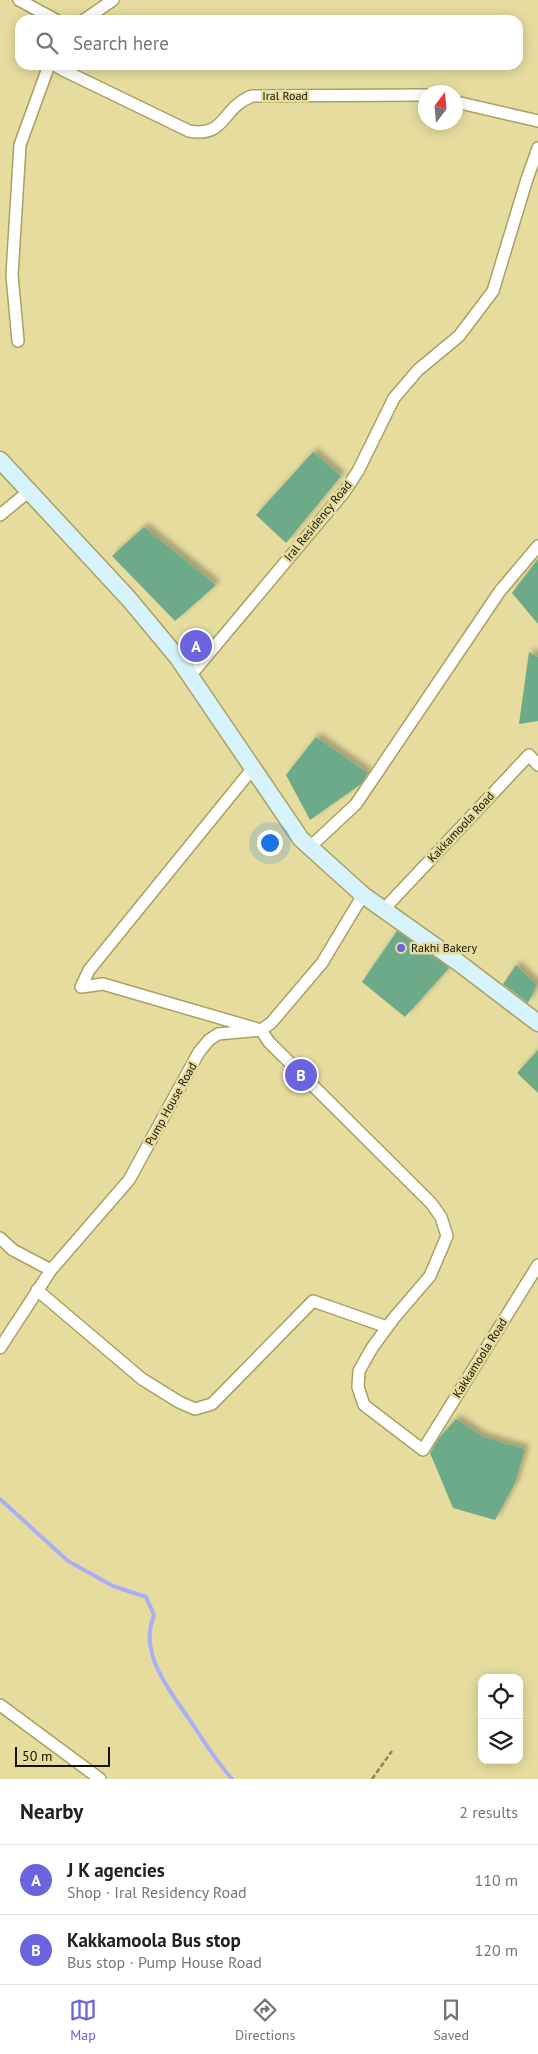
<!DOCTYPE html>
<html lang="en">
<head>
<meta charset="utf-8">
<style>
  :root { --surface:#fff; --page:#f6f6f6; --text:#202124; --muted:#757577; --line:#e0e0e0; --accent:#6a65df }
  body { margin:0; font-family:"PT Sans",sans-serif; background:var(--page); color:var(--text) }
  .controls { position:absolute; right:15px; bottom:15px; display:grid; overflow:hidden; border-radius:10px; box-shadow:0 2px 12px #0003 }
  .controls button { width:45px; height:45px; display:grid; place-items:center; padding:0; border:0; border-bottom:1px solid var(--line); background:var(--surface); color:var(--text); font:25px sans-serif }
  .compass { position:absolute; left:418px; top:85px; width:45px; height:45px; border-radius:50%; background:var(--surface); box-shadow:0 2px 12px #0003; rotate:16deg }
  .scale { position:absolute; left:15px; bottom:12px; width:95px; box-sizing:border-box; padding-left:5px; border:2px solid #151100; border-top:0; font-size:14px; line-height:18px; white-space:nowrap; color:#151100; -webkit-text-stroke:4px #e5dc9e; paint-order:stroke }
  .you { position:absolute; left:269px; top:842px; width:18px; height:18px; margin:-12px; border:4px solid #fff; border-radius:50%; background:#1a73e8; box-shadow:0 0 0 8px #1a73e833 }
  .badge { display:grid; place-items:center; width:32px; height:32px; border-radius:50%; background:var(--accent); color:#fff; font-size:16px; font-weight:700 }
  .pin { position:absolute; translate:-50% -50%; border:2px solid #fff; box-shadow:0 1px 5px #0006 }
  .list { margin:0; padding:0; list-style:none }
  h2 { display:flex; justify-content:space-between; align-items:center; height:65px; margin:0; padding:0 20px; font-size:21px }
  h2 small { font-size:16px; font-weight:400; color:var(--muted) }
  .list li { display:grid; grid-template-columns:32px 1fr auto; gap:15px; align-items:center; box-sizing:border-box; height:70px; padding:0 20px; border-top:1px solid var(--line) }
  .list b { display:block; font-size:19px; white-space:nowrap }
  .list p { margin:0; font-size:16px; white-space:nowrap; color:var(--muted) }
  .list em { font-size:16px; font-style:normal; color:var(--muted) }
  .icon { flex:none; width:28px; height:28px; fill:none; stroke:currentColor; stroke-width:2; stroke-linecap:round; stroke-linejoin:round }
  .map { position:relative; flex:none; width:538px; height:1779px; overflow:hidden }
  .search { position:absolute; background:var(--surface); box-shadow:0 2px 12px #0003; left:15px; right:15px; top:15px; height:55px; display:flex; align-items:center; gap:12px; box-sizing:border-box; padding:0 18px; border-radius:15px; color:var(--muted); font-size:19px }
  .sheet { height:205px; background:var(--surface) }
  nav { display:flex; justify-content:space-around; align-items:center; box-sizing:border-box; height:70px; border-top:1px solid var(--line); background:var(--surface); font-size:14px; color:var(--muted) }
  nav a { display:grid; justify-items:center; gap:2px }
  nav .on { color:var(--accent) }
  .map>svg:first-child { display:block }
</style>
</head>
<body>
<div class="map">
<svg width="538" height="1779" viewBox="0 0 538 1779">
  <defs>
    <filter id="shadow"><feDropShadow dx="4.5" dy="-4.5" stdDeviation="2.5" flood-color="#0004"/></filter>
  </defs>
  <rect width="100%" height="100%" fill="#e5dc9e"/>
  <g fill="none" stroke-linecap="round" stroke-linejoin="round">
    <path stroke="#aaaff5" stroke-width="4" d="M0,1499L68,1561L113,1586L146,1597L154,1615C150,1626 148,1637 151,1649C155,1672 174,1697 187,1716C202,1738 215,1760 232,1779"/>
  </g>
  <path fill="#6caa8a" filter="url(#shadow)" d="M313,452L341,476L286,543L256,515Z
    M144,527L216,585L175,621L112,556Z
    M538,559V624L512,593Z
    M529,652L538,657V721L519,724Z
    M316,737L368,773L361,784L310,820L286,775Z
    M397,931L449,968L405,1017L362,982Z
    M516,965L537,985L528,1003L503,984Z
    M538,1050V1093L517,1073Z
    M456,1419L483,1437L525,1449L515,1483L495,1520L453,1508L430,1453L439,1438Z"/>
  <g fill="none" stroke-linecap="round" stroke-linejoin="round">
    <g stroke="#a9a063" stroke-width="14">
      <path id="street" d="M19,0L56,20
        M84,20L113,0
        M55,65L63,70L189,131C226,138 221,108 252,96L426,95
        M456,102L538,121
        M18,341L12,275L20,145L49,65
        M0,515L28,492
        M190,676L345,491L358,471L394,398L418,370L459,336L493,291L527,179L538,148
        M253,768L89,970L81,987L103,984L261,1030L269,1042L431,1203L441,1217L447,1236L430,1276L394,1318L372,1348L359,1371L358,1387L364,1405L423,1450L538,1265
        M310,847L356,804L500,591L538,546
        M384,909L529,755L538,765
        M0,1238L13,1250L51,1270
        M37,1290L142,1379L179,1402L195,1409L212,1404L313,1301L387,1327
        M0,1348L51,1270L129,1180L199,1052L209,1040L218,1034L261,1030L271,1023L322,963L363,895
        M0,1705L100,1779"/>
    </g>
    <g stroke="#a9a063" stroke-width="19">
      <path id="secondary" d="M0,460L129,599L178,658L301,839L363,895L459,963L538,1023"/>
    </g>
    <path stroke="#8c855a" stroke-width="2.5" stroke-dasharray="5 2.5" stroke-linecap="butt" d="M372,1779L392,1751"/>
    <use href="#street" stroke="#fff" stroke-width="11"/>
    <use href="#secondary" stroke="#d6f3fc" stroke-width="16"/>
  </g>
  <circle fill="#6a65df" stroke="#e5dc9e" stroke-width="2" cx="401" cy="948" r="5"/>
  <g text-anchor="middle" stroke-width="5" stroke-linejoin="round" paint-order="stroke">
    <g font-size="12" fill="#151100" stroke="#e5dc9e">
      <text x="285" y="100">Iral Road</text>
      <text transform="translate(318 521) rotate(-51)" y="4">Iral Residency Road</text>
      <text transform="translate(461 827) rotate(-47)" y="4">Kakkamoola Road</text>
      <text transform="translate(171 1104) rotate(-61)" y="4">Pump House Road</text>
      <text transform="translate(480 1358) rotate(-58)" y="4">Kakkamoola Road</text>
    </g>
    <g font-size="12" fill="#151100" stroke="#e5dc9e" text-anchor="start">
      <text x="411" y="952">Rakhi Bakery</text>
    </g>
  </g>
</svg>
<div class="controls">
<button><svg class="icon" aria-label="locate" viewBox="0 0 24 24"><circle cx="12" cy="12" r="6"/><path d="M12 2v4M12 18v4M2 12h4M18 12h4"/></svg></button>
<button><svg class="icon" aria-label="layers" viewBox="0 0 24 24"><path d="M12 4l9 5-9 5-9-5zM3 14l9 5 9-5"/></svg></button>
</div>
<svg class="compass" viewBox="-18 -18 36 36"><path d="M0-13l5 13h-10z" fill="#e53935"/><path d="M0 13l5-13h-10z" fill="#757577"/></svg>
<div class="scale">50 m</div>
<div class="you"></div>
<div class="pin badge" style="left:196px;top:646px">A</div>
<div class="pin badge" style="left:301px;top:1075px">B</div>
<div class="search"><svg class="icon" aria-label="search" viewBox="0 0 24 24"><circle cx="10" cy="10" r="6"/><path d="M15 15l6 6"/></svg>Search here</div>
</div>
<section class="sheet">
<h2>Nearby<small>2 results</small></h2>
<ul class="list">
<li><span class="badge">A</span><div><b>J K agencies</b><p>Shop · Iral Residency Road</p></div><em>110 m</em></li>
<li><span class="badge">B</span><div><b>Kakkamoola Bus stop</b><p>Bus stop · Pump House Road</p></div><em>120 m</em></li>
</ul>
</section>
<nav>
<a class="on"><svg class="icon" aria-label="map" viewBox="0 0 24 24"><path d="M3 6l6-2 6 2 6-2v14l-6 2-6-2-6 2zM9 4v14M15 6v14"/></svg>Map</a>
<a><svg class="icon" aria-label="directions" viewBox="0 0 24 24"><path d="M12 3l9 9-9 9-9-9zM9 14v-3h6M13 9l2 2-2 2"/></svg>Directions</a>
<a><svg class="icon" aria-label="saved" viewBox="0 0 24 24"><path d="M7 4h10v16l-5-4-5 4z"/></svg>Saved</a>
</nav>
</body>
</html>
